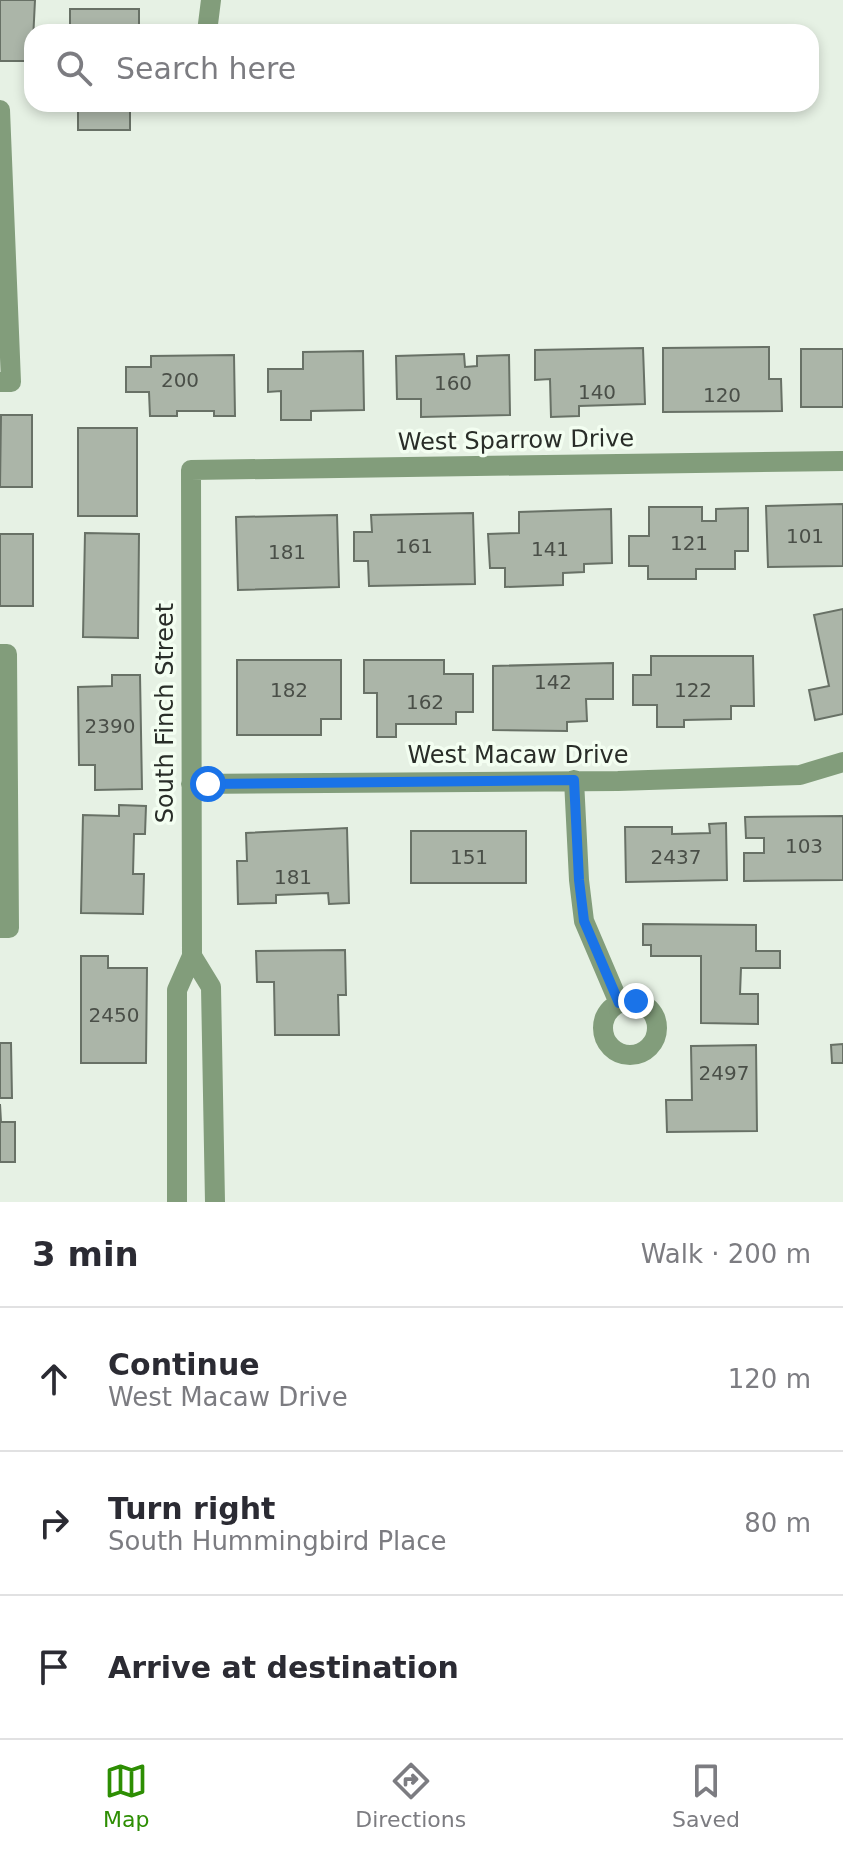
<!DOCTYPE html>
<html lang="en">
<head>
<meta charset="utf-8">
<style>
  :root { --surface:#fff; --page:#f7f7f7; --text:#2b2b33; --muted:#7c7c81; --line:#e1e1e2; --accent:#2d8e03 }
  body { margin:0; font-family:"DejaVu Sans",sans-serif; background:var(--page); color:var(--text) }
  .stop { position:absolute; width:24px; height:24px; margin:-18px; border:6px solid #1a73e8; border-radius:50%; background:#fff }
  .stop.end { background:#1a73e8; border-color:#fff; box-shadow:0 2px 8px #0008 }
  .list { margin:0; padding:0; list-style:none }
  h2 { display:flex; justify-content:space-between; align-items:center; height:104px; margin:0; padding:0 32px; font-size:34px }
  h2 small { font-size:26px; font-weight:400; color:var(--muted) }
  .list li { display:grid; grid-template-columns:52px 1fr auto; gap:24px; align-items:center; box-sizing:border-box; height:144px; padding:0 32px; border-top:2px solid var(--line) }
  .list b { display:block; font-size:30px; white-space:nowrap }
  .list p { margin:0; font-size:26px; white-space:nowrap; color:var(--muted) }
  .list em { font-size:26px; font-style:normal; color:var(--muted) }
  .icon { flex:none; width:44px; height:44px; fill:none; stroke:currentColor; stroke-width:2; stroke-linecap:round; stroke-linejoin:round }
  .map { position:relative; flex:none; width:843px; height:1202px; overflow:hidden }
  .search { position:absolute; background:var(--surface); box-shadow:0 4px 12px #0003; left:24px; right:24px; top:24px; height:88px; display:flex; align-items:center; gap:20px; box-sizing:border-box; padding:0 28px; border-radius:24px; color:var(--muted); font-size:30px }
  .sheet { height:536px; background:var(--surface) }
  nav { display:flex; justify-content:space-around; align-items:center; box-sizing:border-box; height:112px; border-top:2px solid var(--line); background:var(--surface); font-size:22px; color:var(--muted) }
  nav a { display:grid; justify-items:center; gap:4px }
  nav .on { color:var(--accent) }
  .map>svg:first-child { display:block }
</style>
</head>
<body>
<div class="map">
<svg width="843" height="1202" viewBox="0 0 843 1202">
  <rect width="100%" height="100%" fill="#e6f1e4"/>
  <path fill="#abb5a8" stroke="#687166" stroke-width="2" d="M0,0H35L32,61H0Z
    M70,9H139V32H70Z
    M78,104H130V130H78Z
    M769,347V379H781L782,411L663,412V348Z
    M643,348L645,404L579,406V416L551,417L550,379L535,380V350Z
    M801,349H843V407H801Z
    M363,351L364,410L311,411V420H281V391L268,392V369H303V352Z
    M464,354L465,367L477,366V356L509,355L510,415L421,417V399H397L396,356Z
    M234,355L235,416H214V411H177V416H150L149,392H126V367H151V356Z
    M1,415H32V487H0Z
    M78,428H137V516H78Z
    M843,504V566L768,567L766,506Z
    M649,507H702V521H716V509L748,508V551H735V569H696V579H648V566H629V536H649Z
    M611,509L612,563L584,564V572L563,573V585L505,587V568H490L488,534L519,533V512Z
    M473,513L475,584L369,586L368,561H354V532H372L371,515Z
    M337,515L339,587L238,590L236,517Z
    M85,533L139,534L138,638L83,637Z
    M0,534H33V606H0Z
    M843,609V714L815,720L809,690L829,686L814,615Z
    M651,656H753L754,706H731V719L684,720V727H657V705H633V675H651Z
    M237,660H341V719H321V735H237Z
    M364,660H444V674H473V712H456V724H396V737H377V693H364Z
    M613,663V699H586L587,721L567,722V731L493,730V666Z
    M112,675H140L142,789L95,790V765H79L78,687L112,686Z
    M119,805L146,806L145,834H134L133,874H144L143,914L81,913L83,815L119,816Z
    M843,816V880L744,881V853H764V838H746L745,817Z
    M726,823L727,880L626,882L625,827H672V834L710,833L709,824Z
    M347,828L349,903L329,904L328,893L276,895V903L238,904L237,861H247L246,833Z
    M411,831H526V883H411Z
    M643,924L756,925V951H780V968H741L740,994H758V1024L701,1023V956H651V945H643Z
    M345,950L346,995H338L339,1035H275L274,982H257L256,951Z
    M81,956H108V968H147L146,1063H81Z
    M0,1043H11L12,1098H0Z
    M843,1044V1063H832L831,1045Z
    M756,1045L757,1131L667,1132L666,1100H692L691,1046Z
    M0,1104L1,1122H15V1162H0Z"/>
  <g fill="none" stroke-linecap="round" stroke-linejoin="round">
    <path stroke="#829d7b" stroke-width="20" d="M207,32L211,0
      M0,110L11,382H0
      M0,654H7L9,928H0
      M574,780L579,880L584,921L619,1003
      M191,784L618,781L800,775L843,762
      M192,956L211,987L215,1202
      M603 1028a27 27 0 1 1 54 0a27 27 0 1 1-54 0Z
      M177,1202V990L192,956L191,470L843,461"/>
  </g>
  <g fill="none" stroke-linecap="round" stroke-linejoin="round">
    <path stroke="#1a73e8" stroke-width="10" d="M208,784L574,780L579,880L584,921L619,1003L636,1001"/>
  </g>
  <g text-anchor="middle" stroke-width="7" stroke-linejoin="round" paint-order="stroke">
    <g font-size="20" fill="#4a4f48">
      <text x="180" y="387">200</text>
      <text x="453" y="390">160</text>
      <text x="597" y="399">140</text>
      <text x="722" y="402">120</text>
      <text x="805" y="543">101</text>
      <text x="689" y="550">121</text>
      <text x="414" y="553">161</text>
      <text x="550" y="556">141</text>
      <text x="287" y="559">181</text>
      <text x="553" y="689">142</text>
      <text x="289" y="697">182</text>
      <text x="693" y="697">122</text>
      <text x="425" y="709">162</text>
      <text x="110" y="733">2390</text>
      <text x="804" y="853">103</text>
      <text x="469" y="864">151</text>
      <text x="676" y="864">2437</text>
      <text x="293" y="884">181</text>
      <text x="114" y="1022">2450</text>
      <text x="724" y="1080">2497</text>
    </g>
    <g font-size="24" fill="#292d28" stroke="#f3fef1">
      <text transform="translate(516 440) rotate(-1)" y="8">West Sparrow Drive</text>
      <text transform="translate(165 713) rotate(-90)" y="8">South Finch Street</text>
      <text x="518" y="763">West Macaw Drive</text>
    </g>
  </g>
</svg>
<div class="stop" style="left:208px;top:784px"></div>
<div class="stop end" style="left:636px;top:1001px"></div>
<div class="search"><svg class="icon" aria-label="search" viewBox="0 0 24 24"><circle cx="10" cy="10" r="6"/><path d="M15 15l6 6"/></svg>Search here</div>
</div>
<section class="sheet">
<h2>3 min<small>Walk · 200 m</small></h2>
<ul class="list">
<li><svg class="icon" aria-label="ahead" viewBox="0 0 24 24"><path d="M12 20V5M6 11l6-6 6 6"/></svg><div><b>Continue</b><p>West Macaw Drive</p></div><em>120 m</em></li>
<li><svg class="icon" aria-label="right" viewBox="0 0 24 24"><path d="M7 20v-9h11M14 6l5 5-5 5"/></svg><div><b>Turn right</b><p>South Hummingbird Place</p></div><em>80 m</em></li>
<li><svg class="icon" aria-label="arrive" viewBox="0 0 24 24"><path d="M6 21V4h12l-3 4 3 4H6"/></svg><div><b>Arrive at destination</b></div></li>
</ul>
</section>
<nav>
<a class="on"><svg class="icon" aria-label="map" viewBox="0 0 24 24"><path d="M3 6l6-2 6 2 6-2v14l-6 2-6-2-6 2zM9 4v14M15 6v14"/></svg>Map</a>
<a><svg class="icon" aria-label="directions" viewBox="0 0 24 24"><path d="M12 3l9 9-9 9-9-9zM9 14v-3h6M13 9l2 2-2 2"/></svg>Directions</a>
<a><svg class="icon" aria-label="saved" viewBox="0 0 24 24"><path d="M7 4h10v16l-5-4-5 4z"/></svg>Saved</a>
</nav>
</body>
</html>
